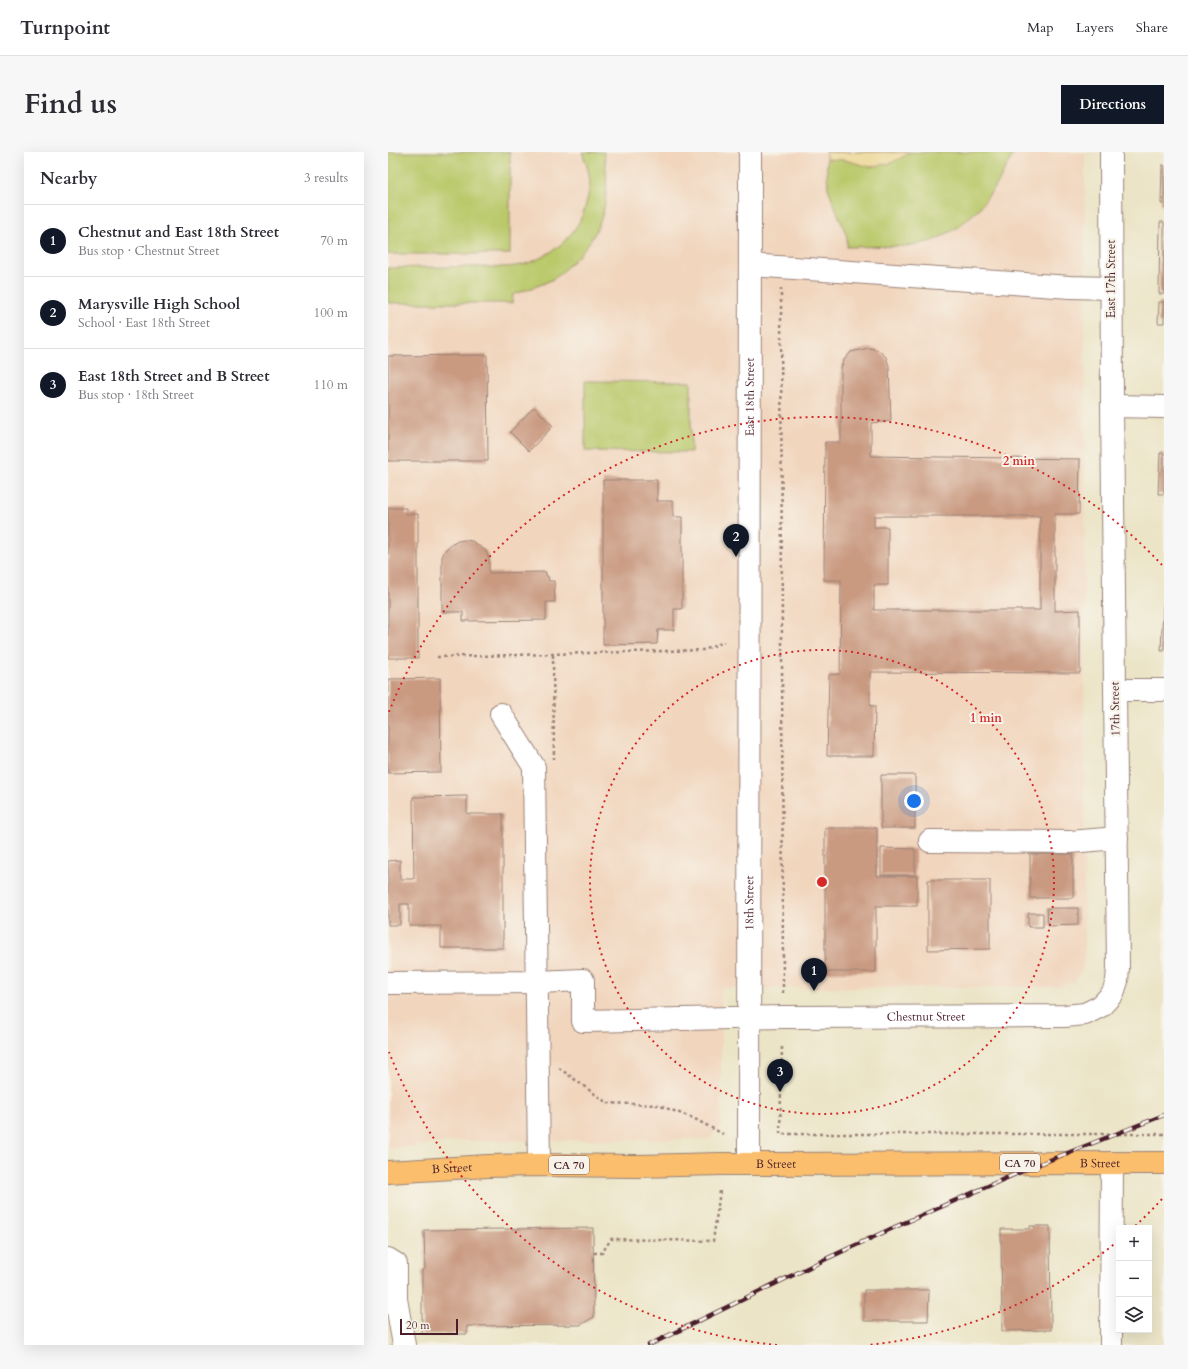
<!DOCTYPE html>
<html lang="en">
<head>
<meta charset="utf-8">
<style>
  :root { --surface:#fff; --page:#f7f7f7; --text:#2b2b33; --muted:#7c7c81; --line:#e1e1e2; --accent:#111827 }
  body { margin:0; font-family:Cardo,serif; background:var(--page); color:var(--text) }
  .controls { position:absolute; right:12px; bottom:12px; display:grid; overflow:hidden; border-radius:0px; box-shadow:0 4px 16px #0002 }
  .controls button { width:36px; height:36px; display:grid; place-items:center; padding:0; border:0; border-bottom:1px solid var(--line); background:var(--surface); color:var(--text); font:20px sans-serif }
  .scale { position:absolute; left:12px; bottom:10px; width:58px; box-sizing:border-box; padding-left:4px; border:2px solid #4a1f2b; border-top:0; font-size:11px; line-height:14px; white-space:nowrap; color:#4a1f2b; -webkit-text-stroke:3px #f7f3e8; paint-order:stroke }
  .you { position:absolute; left:526px; top:649px; width:14px; height:14px; margin:-10px; border:3px solid #fff; border-radius:50%; background:#1a73e8; box-shadow:0 0 0 6px #1a73e833 }
  .badge { display:grid; place-items:center; width:26px; height:26px; border-radius:50%; background:var(--accent); color:#fff; font-size:13px; font-weight:700 }
  .pin { position:absolute; translate:-50% -33px; filter:drop-shadow(0 1px 2px #0008) }
  .pin::after { content:''; position:absolute; top:21px; width:14px; height:12px; background:inherit; clip-path:polygon(0 0,100% 0,50% 100%) }
  .list { margin:0; padding:0; list-style:none }
  h2 { display:flex; justify-content:space-between; align-items:center; height:52px; margin:0; padding:0 16px; font-size:17px }
  h2 small { font-size:13px; font-weight:400; color:var(--muted) }
  .list li { display:grid; grid-template-columns:26px 1fr auto; gap:12px; align-items:center; box-sizing:border-box; height:72px; padding:0 16px; border-top:1px solid var(--line) }
  .list b { display:block; font-size:15px; white-space:nowrap }
  .list p { margin:0; font-size:13px; white-space:nowrap; color:var(--muted) }
  .list em { font-size:13px; font-style:normal; color:var(--muted) }
  .icon { flex:none; width:22px; height:22px; fill:none; stroke:currentColor; stroke-width:2; stroke-linecap:round; stroke-linejoin:round }
  .map { position:relative; flex:none; width:776px; height:1193px; overflow:hidden; border-radius:0px }
  header { display:flex; align-items:center; gap:24px; box-sizing:border-box; height:56px; padding:0 20px; background:var(--surface); border-bottom:1px solid var(--line) }
  header strong { font-size:19px }
  nav { display:flex; gap:22px; margin-inline-start:auto; font-size:14px }
  .intro { display:flex; align-items:center; justify-content:space-between; box-sizing:border-box; height:96px; padding:0 24px }
  h1 { margin:0; font-size:28px }
  .button { padding:10px 18px; border-radius:0px; background:var(--accent); color:#fff; font-size:14px; font-weight:700 }
  main { display:flex; gap:24px; padding:0 24px }
  aside { flex:1; background:var(--surface); border-radius:0px; box-shadow:0 4px 16px #0002 }
  .map>svg:first-child { display:block }
</style>
</head>
<body>
<header>
<strong>Turnpoint</strong>
<nav><a>Map</a><a>Layers</a><a>Share</a></nav>
</header>
<div class="intro"><h1>Find us</h1><a class="button">Directions</a></div>
<main>
<aside>
<h2>Nearby<small>3 results</small></h2>
<ul class="list">
<li><span class="badge">1</span><div><b>Chestnut and East 18th Street</b><p>Bus stop · Chestnut Street</p></div><em>70 m</em></li>
<li><span class="badge">2</span><div><b>Marysville High School</b><p>School · East 18th Street</p></div><em>100 m</em></li>
<li><span class="badge">3</span><div><b>East 18th Street and B Street</b><p>Bus stop · 18th Street</p></div><em>110 m</em></li>
</ul>
</aside>
<div class="map">
<svg width="776" height="1193" viewBox="0 0 776 1193">
  <rect width="100%" height="100%" fill="#f7f3e8"/>
  <filter id="ink" filterUnits="userSpaceOnUse"><feTurbulence type="fractalNoise" baseFrequency=".025" numOctaves="2"/><feDisplacementMap in="SourceGraphic" scale="8" xChannelSelector="R" yChannelSelector="G"/><feConvolveMatrix kernelMatrix="1 2 1 2 8 2 1 2 1" color-interpolation-filters="sRGB"/></filter>
  <filter id="wash" filterUnits="userSpaceOnUse"><feTurbulence type="fractalNoise" baseFrequency=".012" numOctaves="4" result="noise"/><feDisplacementMap in="SourceGraphic" scale="16" xChannelSelector="R" yChannelSelector="G"/><feGaussianBlur stdDeviation="0.9" result="paint"/><feColorMatrix in="noise" values="0 0 0 0 0 0 0 0 0 0 0 0 0 0 0 0 0 1.4 0 .05"/><feComposite in="paint" operator="in"/></filter>
  <g filter="url(#wash)">
    <rect width="100%" height="100%" fill="#ebe4c6"/>
    <path fill="#f1d5bd" d="M0,0H697L696,809L693,820L686,830L669,835L333,836V974L321,987L71,989L0,997Z"/>
    <path fill="#bac96b" stroke="#82744b" d="M0,0H122V102H0Z
      M194,0H216C223,46 217,81 181,113C176,118 171,124 165,127C153,134 138,137 125,143L124,151H0V116C29,115 59,115 88,115C101,115 126,116 137,112C163,104 187,85 196,59C204,31 204,27 194,0Z
      M438,0H626L610,31L590,58L569,76L545,89L518,94L459,95V85L440,36Z
      M197,229L303,230V300L197,299Z"/>
    <path fill="#eeda9e" stroke="#9c7c64" d="M438,0H521L520,2L503,11L482,15L457,8L438,7Z"/>
    <g id="blocks">
      <path fill="#c99980" fill-rule="evenodd" d="M774,13H776V52H773Z
        M772,70H776V142H771Z
        M771,150H776V171H770Z
        M481,196L490,198L498,205L501,214L503,269L483,271V304L692,307L691,362H667V459L692,458V521L482,520V554H487L486,604H439L441,523L452,522L453,428H436L437,290H453V216L456,208L463,200ZM486,364H652V458H486V433H500V375H486Z
        M99,203L100,309H0V204Z
        M146,255L165,274L141,299L122,280Z
        M772,301H776V342H770Z
        M215,328H269V349H285V365H294V457H286V478H270L269,492L215,493Z
        M0,356H18V362H30V506H0Z
        M76,388L84,389L98,399L101,406V421L158,420V424H160L161,429H166L167,450H158V468L75,469V460H54V405L57,398L63,393L70,389Z
        M775,453H776V499H773Z
        M52,526L53,620L0,621V527Z
        M493,623H527V676H493Z
        M79,644V662H115V796H53V774H21V752H12V773H0V709L12,708V727H26L25,645Z
        M437,676H489V724H529V754H488V820H437Z
        M493,696L527,697V723H493Z
        M642,702H685V746H642Z
        M540,728H602V797L540,798Z
        M659,756H690V773L660,774Z
        M640,761H655V775H640Z
        M642,1074H662L663,1178L614,1179L613,1077H642Z
        M205,1076L206,1165L192,1173L79,1174V1182H34V1118L37,1117L36,1078Z
        M476,1138H541L540,1169H476Z"/>
    </g>
  </g>
  <g filter="url(#ink)">
    <use href="#blocks" fill-opacity="0" stroke="#9a8278" stroke-width="1"/>
    <g fill="none" stroke-linecap="round" stroke-linejoin="round">
      <g stroke="#9a8278" stroke-width="24">
        <g id="minor">
          <path d="M362,113L682,135L723,136"/>
          <path d="M724,254L776,255"/>
          <path d="M727,538H776"/>
          <path d="M113,562L146,615L151,1013"/>
          <path d="M542,689L682,690L729,686"/>
          <path id="s1" d="M0,831L149,830L195,828V869L395,865L677,864L697,862L713,854L725,841L729,829L730,816L724,254L723,0"/>
          <path id="s2" d="M361,1012L362,0"/>
          <path d="M0,1107L8,1112V1147"/>
          <path d="M0,1149L8,1147L16,1193"/>
          <path d="M723,1193L724,1011"/>
        </g>
      </g>
      <g stroke="#9a8278" stroke-width="24">
        <g id="highway">
          <path id="s3" d="M0,1020L99,1014L151,1013L249,1014L333,1012L776,1011"/>
        </g>
      </g>
      <path stroke="#9a8278" stroke-width="2.5" stroke-dasharray="3 3" stroke-linecap="butt" d="M393,136L395,842
        M165,503L166,607
        M49,505L316,498L336,490
        M394,895L392,982H776
        M171,916L219,951L270,953L305,966L335,982
        M206,1101H214L223,1087L325,1089L332,1039"/>
      <use href="#minor" stroke="#fff" stroke-width="22"/>
      <use href="#highway" stroke="#fabe6d" stroke-width="22"/>
      <g stroke="#4a1f2b" stroke-width="4.5">
        <path id="rail" d="M261,1193L440,1106L507,1075L639,1017L776,963"/>
      </g>
      <use href="#rail" stroke="#f7f3e8" stroke-width="3" stroke-dasharray="9" stroke-linecap="butt"/>
    </g>
  </g>
  <g fill="none" stroke="#d62828" stroke-width="2" stroke-dasharray="2 4">
    <circle cx="434" cy="730" r="232"/>
    <path d="M774 1047A465 465 0 0 1 745 1076M730 1089A465 465 0 0 1 479 1193M389 1193A465 465 0 0 1 1 900M1 560A465 465 0 0 1 774 413"/>
  </g>
  <g text-anchor="middle" stroke-width="4" stroke-linejoin="round" paint-order="stroke">
    <g fill="#f7f3e8" stroke="#7e5f64" stroke-width="1">
      <rect x="612" y="1002" width="40" height="18" rx="3"/>
      <rect x="161" y="1004" width="40" height="18" rx="3"/>
    </g>
    <g font-size="11" font-weight="bold" fill="#4a1f2b">
      <text x="632" y="1015">CA 70</text>
      <text x="181" y="1017">CA 70</text>
    </g>
    <g font-size="12" fill="#4a1f2b" stroke="#f7f3e8">
      <text transform="translate(723 127) rotate(-90)" y="4">East 17th Street</text>
      <text dy="4" stroke="none"><textPath href="#s2" startOffset="767">East 18th Street</textPath></text>
      <text transform="translate(727 557) rotate(-91)" y="4">17th Street</text>
      <text dy="4" stroke="none"><textPath href="#s2" startOffset="261">18th Street</textPath></text>
      <text dy="4" stroke="none"><textPath href="#s1" startOffset="579">Chestnut Street</textPath></text>
      <text dy="4" stroke="none"><textPath href="#s3" startOffset="712">B Street</textPath></text>
      <text dy="4" stroke="none"><textPath href="#s3" startOffset="388">B Street</textPath></text>
      <text dy="4" stroke="none"><textPath href="#s3" startOffset="64">B Street</textPath></text>
    </g>
  </g>
  <circle cx="434" cy="730" r="6" fill="#d62828" stroke="#f7f3e8" stroke-width="2"/>
  <g font-size="12" text-anchor="middle" font-weight="bold" fill="#d62828" stroke="#f7f3e8" stroke-width="4" stroke-linejoin="round" paint-order="stroke">
    <text x="631" y="313">2 min</text>
    <text x="598" y="570">1 min</text>
  </g>
</svg>
<div class="controls">
<button>+</button>
<button>−</button>
<button><svg class="icon" aria-label="layers" viewBox="0 0 24 24"><path d="M12 4l9 5-9 5-9-5zM3 14l9 5 9-5"/></svg></button>
</div>
<div class="scale">20 m</div>
<div class="you"></div>
<div class="pin badge" style="left:426px;top:839px">1</div>
<div class="pin badge" style="left:348px;top:405px">2</div>
<div class="pin badge" style="left:392px;top:940px">3</div>
</div>
</main>
</body>
</html>
